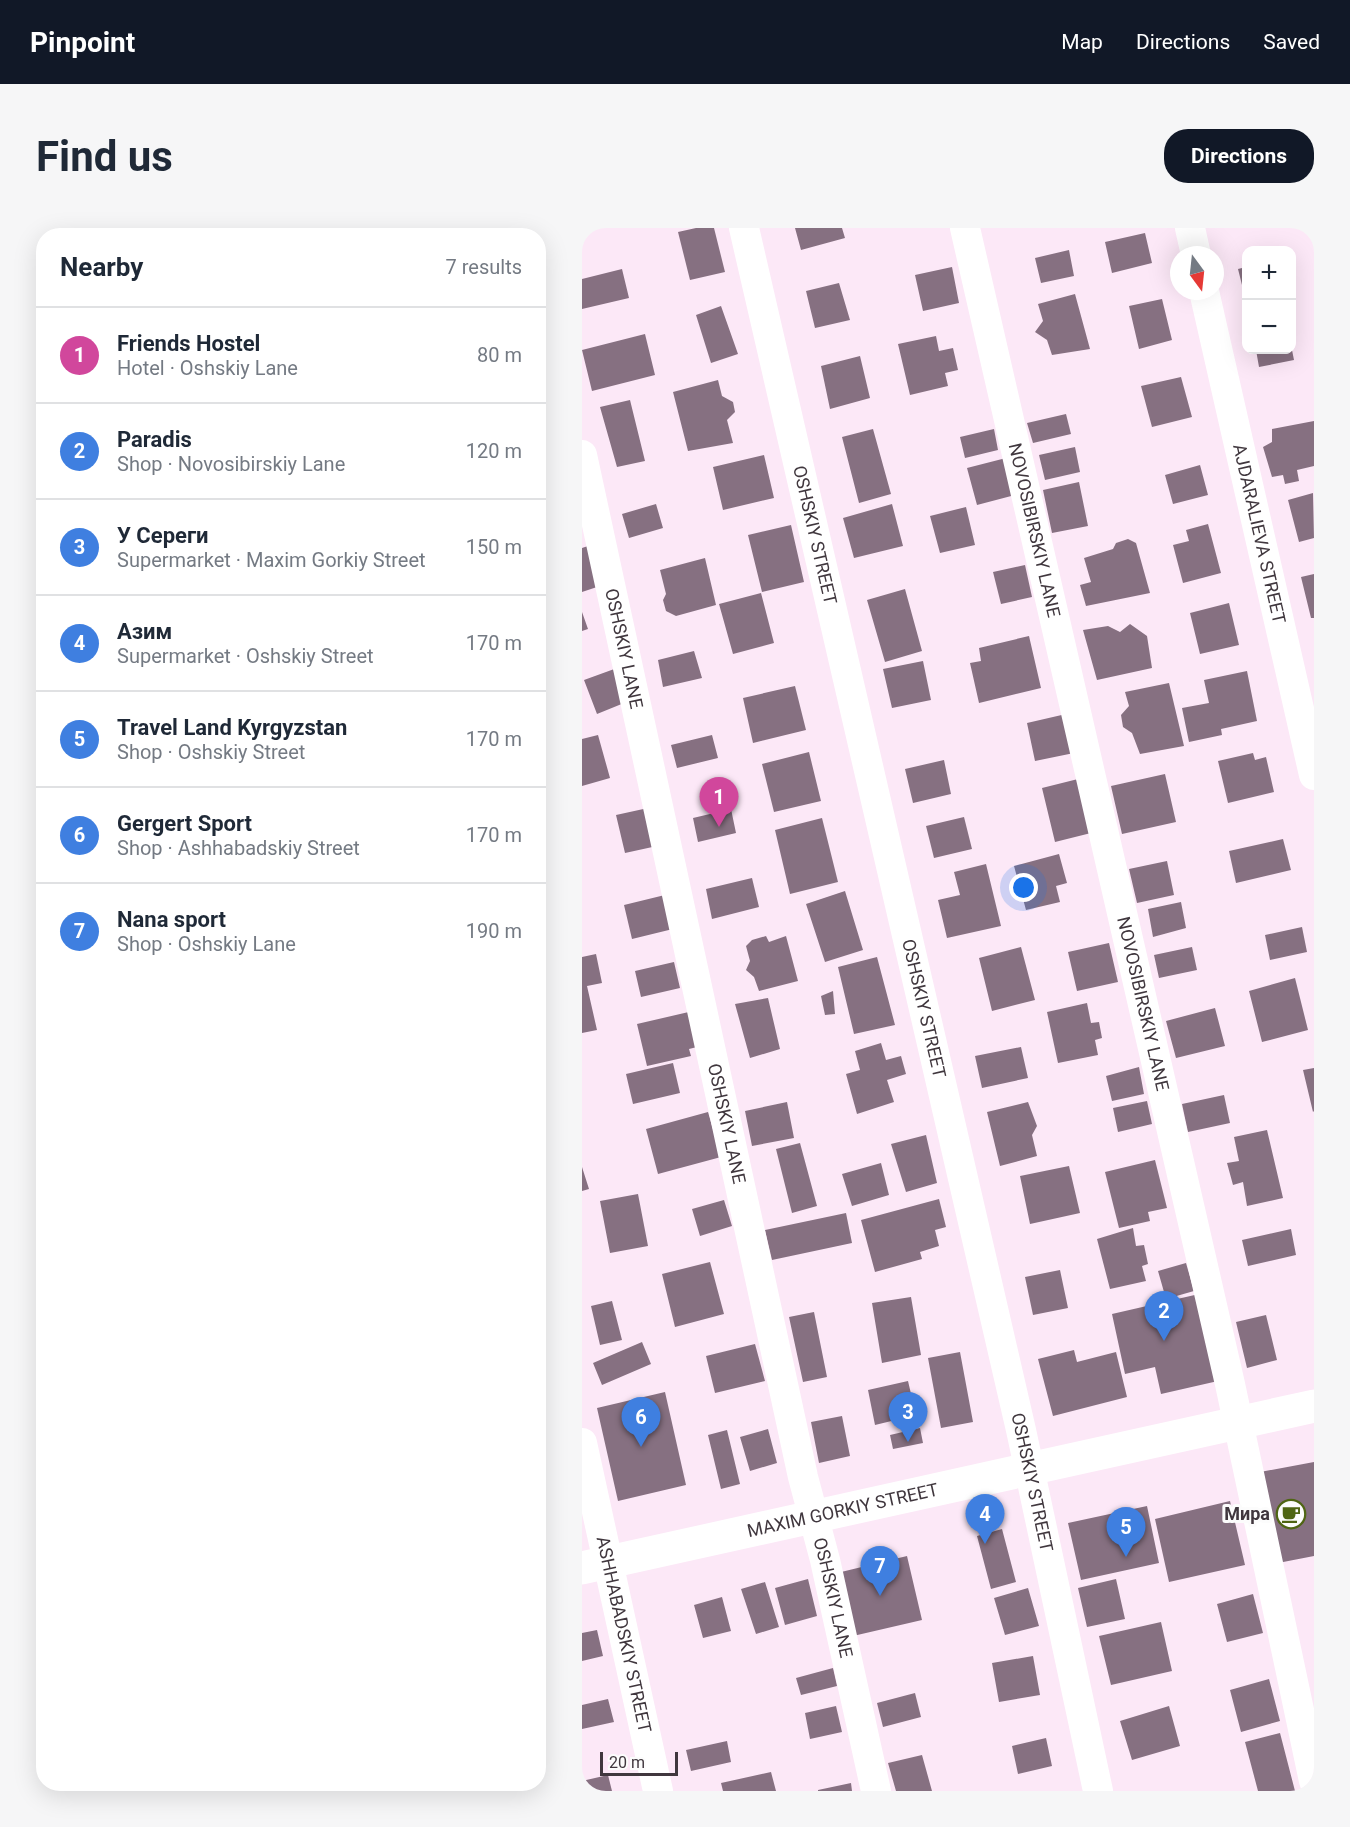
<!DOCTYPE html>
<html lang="en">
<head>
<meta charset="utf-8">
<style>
  :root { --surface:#fff; --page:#f6f6f7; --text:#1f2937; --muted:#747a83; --line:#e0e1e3; --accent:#111827 }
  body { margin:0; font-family:Roboto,sans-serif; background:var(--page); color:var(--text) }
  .controls { position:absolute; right:18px; top:18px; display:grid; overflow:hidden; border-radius:12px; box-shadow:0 6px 24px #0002 }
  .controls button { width:54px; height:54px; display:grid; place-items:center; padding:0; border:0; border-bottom:2px solid var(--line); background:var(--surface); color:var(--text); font:30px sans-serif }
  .compass { position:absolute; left:588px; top:18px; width:54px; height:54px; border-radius:50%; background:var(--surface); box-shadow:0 6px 24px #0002; rotate:165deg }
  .scale { position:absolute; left:18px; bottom:15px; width:78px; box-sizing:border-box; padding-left:6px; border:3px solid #40373e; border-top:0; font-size:16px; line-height:21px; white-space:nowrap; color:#40373e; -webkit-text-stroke:4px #fcfcfc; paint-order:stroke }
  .you { position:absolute; left:442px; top:660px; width:21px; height:21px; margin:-15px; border:4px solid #fff; border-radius:50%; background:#1a73e8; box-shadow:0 0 0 9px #1a73e833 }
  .badge { display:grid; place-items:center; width:39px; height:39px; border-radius:50%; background:var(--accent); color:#fff; font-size:20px; font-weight:700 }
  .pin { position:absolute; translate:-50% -50px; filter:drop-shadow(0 2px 3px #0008) }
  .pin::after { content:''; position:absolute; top:32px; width:21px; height:18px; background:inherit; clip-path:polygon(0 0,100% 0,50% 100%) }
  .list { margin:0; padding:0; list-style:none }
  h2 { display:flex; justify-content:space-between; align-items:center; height:78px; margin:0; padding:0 24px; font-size:26px }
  h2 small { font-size:20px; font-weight:400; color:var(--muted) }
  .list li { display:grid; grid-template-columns:39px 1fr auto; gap:18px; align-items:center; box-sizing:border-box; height:96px; padding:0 24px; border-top:2px solid var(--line) }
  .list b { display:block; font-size:22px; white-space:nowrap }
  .list p { margin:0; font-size:20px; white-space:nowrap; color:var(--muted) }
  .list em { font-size:20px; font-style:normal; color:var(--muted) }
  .map { position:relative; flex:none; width:732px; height:1563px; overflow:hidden; border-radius:24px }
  header { display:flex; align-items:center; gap:36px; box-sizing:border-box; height:84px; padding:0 30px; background:var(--accent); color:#fff }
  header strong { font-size:28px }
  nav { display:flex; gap:33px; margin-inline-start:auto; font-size:21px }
  .intro { display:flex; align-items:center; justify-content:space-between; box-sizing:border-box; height:144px; padding:0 36px }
  h1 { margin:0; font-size:42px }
  .button { padding:15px 27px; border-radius:24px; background:var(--accent); color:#fff; font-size:21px; font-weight:700 }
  main { display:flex; gap:36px; padding:0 36px }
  aside { flex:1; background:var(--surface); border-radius:24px; box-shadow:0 6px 24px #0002 }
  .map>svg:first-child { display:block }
</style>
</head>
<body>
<header>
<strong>Pinpoint</strong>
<nav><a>Map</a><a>Directions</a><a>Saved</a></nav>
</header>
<div class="intro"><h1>Find us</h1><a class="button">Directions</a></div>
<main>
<aside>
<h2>Nearby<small>7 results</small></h2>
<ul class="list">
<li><span class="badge" style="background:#d1479c">1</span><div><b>Friends Hostel</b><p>Hotel · Oshskiy Lane</p></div><em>80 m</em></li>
<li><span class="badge" style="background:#3f7fe0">2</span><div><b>Paradis</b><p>Shop · Novosibirskiy Lane</p></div><em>120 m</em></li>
<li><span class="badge" style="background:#3f7fe0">3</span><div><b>У Сереги</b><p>Supermarket · Maxim Gorkiy Street</p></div><em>150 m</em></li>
<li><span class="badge" style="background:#3f7fe0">4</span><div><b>Азим</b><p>Supermarket · Oshskiy Street</p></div><em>170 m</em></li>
<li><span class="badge" style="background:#3f7fe0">5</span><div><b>Travel Land Kyrgyzstan</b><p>Shop · Oshskiy Street</p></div><em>170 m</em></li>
<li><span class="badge" style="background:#3f7fe0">6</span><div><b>Gergert Sport</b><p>Shop · Ashhabadskiy Street</p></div><em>170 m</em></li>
<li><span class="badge" style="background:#3f7fe0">7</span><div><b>Nana sport</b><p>Shop · Oshskiy Lane</p></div><em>190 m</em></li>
</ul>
</aside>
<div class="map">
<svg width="732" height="1563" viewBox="0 0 732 1563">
  <rect width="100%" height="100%" fill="#fce8f7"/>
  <path fill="#867081" d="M114,0H132L143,44L108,52L96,4Z
    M213,0H260L263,10L219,22Z
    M563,5L570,35L530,45L523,14Z
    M487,22L492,48L459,55L453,30Z
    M370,39L377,75L341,83L333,47Z
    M664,39V73L656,41Z
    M40,41L47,70L0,81V51Z
    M257,55L268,92L233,100L224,63Z
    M493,66L508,121L470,127L465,112L453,104L461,93L456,76Z
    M580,71L590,112L557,121L547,78Z
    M139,78L156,126L129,135L114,87Z
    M63,106L73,147L10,163L0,122Z
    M354,108L357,123L371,120L376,142L363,145L366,158L328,167L316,116Z
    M674,122H710L712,132L677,139Z
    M278,128L288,170L248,181L239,138Z
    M599,149L610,189L570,199L559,158Z
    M136,152L140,168L151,174L153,184L145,192L151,215L106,223L91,164Z
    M48,172L63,233L35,239L18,179Z
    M484,186L489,206L451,215L445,195Z
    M732,193V238L715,242L717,253L703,256L701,247L690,249L681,219L690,214V201Z
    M291,201L309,266L277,275L260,209Z
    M412,201L416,222L383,230L378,209Z
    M493,219L498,244L463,252L457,227Z
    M182,227L192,270L141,282L131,239Z
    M424,230L433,267L395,277L385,240Z
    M618,237L626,267L591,276L583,247Z
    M497,254L506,298L470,305L461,262Z
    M731,265L732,310L717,314L706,272Z
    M74,276L81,300L47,310L40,286Z
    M310,276L321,318L272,330L261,290Z
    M384,279L393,317L358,325L348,288Z
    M626,296L639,345L601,355L591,317L607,313L604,302Z
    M209,297L222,354L180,364L166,307Z
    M546,311L554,315L568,365L504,378L498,357L509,354L502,330L531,321L534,315Z
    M9,317L21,357L0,364V320Z
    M123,330L134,377L94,388L84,383L81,372L84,366L78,342Z
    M443,337L450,369L419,376L411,344Z
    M732,346V390H729L719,349Z
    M323,361L340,423L303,434L285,372Z
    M179,365L192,415L151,426L137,376Z
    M647,375L657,417L618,426L608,385Z
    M0,384L6,401L0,403Z
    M548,396L565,408L570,440L515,452L501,402L526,398L538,404Z
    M447,408L459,460L397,475L388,435L399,433L397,420Z
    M112,423L120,450L81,459L76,432Z
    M341,433L349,472L310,480L301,441Z
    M35,440L47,473L15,486L2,452Z
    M665,443L675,493L639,501L640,507L607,514L600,480L627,475L622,452Z
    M587,455L602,518L558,526L550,505L541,499L539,487L547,478L543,464Z
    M213,458L224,502L171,515L161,470Z
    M484,486L492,525L453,533L445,495Z
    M16,507L28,550L0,558V511Z
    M130,507L136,530L95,540L89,517Z
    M227,524L239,573L192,584L180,536Z
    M671,525L673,532L684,529L692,564L646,575L636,533Z
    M362,532L369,566L331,575L323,541Z
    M583,546L594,594L540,606L529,558Z
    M496,551L509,605L473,614L460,560Z
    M66,580L75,618L43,625L34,587Z
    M149,581L154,605L116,614L111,590Z
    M382,589L390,621L352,630L344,598Z
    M240,590L256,654L208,666L193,602Z
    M701,611L709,642L654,655L647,623Z
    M477,626L485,655L474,658L478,674L444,682L432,638Z
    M585,633L592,667L555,675L547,641Z
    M404,636L419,698L365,710L356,672L378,667L372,644Z
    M170,650L177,679L130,691L124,661Z
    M263,663L281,722L243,734L224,676Z
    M87,666L95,700L50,711L42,677Z
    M599,674L604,700L571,709L566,681Z
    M720,699L725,724L688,732L683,707Z
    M184,708L187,714L204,708L216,753L177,763L172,749L164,742L168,733L164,718L170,712Z
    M527,715L536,754L495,763L486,724Z
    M439,719L453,772L410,783L397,730Z
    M610,719L615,742L577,750L572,727Z
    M14,726L20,755L5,758L15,802L0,805V729Z
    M295,729L313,797L272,806L256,739Z
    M92,734L98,760L59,769L53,743Z
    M713,750L726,802L680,814L667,763Z
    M251,763L253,786L243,787L239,768Z
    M186,770L198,821L168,830L153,776Z
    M505,775L509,795L517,794L520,810L513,812L516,827L476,835L465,784Z
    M633,780L643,818L594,830L584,793Z
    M111,783L119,818L107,821L109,828L65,838L55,796Z
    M299,815L304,832L319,828L324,846L305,852L312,874L275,886L264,846L278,842L273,823Z
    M439,819L446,850L400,860L393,828Z
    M91,835L98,865L51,876L44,846Z
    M557,839L562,866L530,873L524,848Z
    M732,840V883L731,884L721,842Z
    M642,867L648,895L606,904L600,876Z
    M565,873L570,896L536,904L531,880Z
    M205,874L212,910L170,918L163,883Z
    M446,874L455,898L450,907L455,928L418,938L405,884Z
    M126,884L139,929L76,946L64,901Z
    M685,902L701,970L665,978L661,954L651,957L645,935L657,933L652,909Z
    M344,907L355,955L324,964L309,916Z
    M218,915L235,978L210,985L194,921Z
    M573,932L585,980L566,984L568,993L537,1000L523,944Z
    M299,935L307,967L270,978L260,946Z
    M487,938L498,985L448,996L438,948Z
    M0,939L7,961L0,963Z
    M56,966L66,1018L28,1025L18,973Z
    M357,971L364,999L353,1002L357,1018L338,1024L340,1031L293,1044L279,992Z
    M142,972L150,998L118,1008L110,981Z
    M264,985L270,1015L190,1032L183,1002Z
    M551,1000L554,1018L562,1017L566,1036L560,1038L564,1053L528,1061L515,1011Z
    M709,1001L714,1027L666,1038L660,1012Z
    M128,1034L142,1086L93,1099L80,1046Z
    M604,1035L612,1063L584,1071L576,1043Z
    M478,1042L486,1080L451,1087L443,1049Z
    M617,1066L636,1153L579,1166L573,1139L543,1146L530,1086Z
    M329,1069L339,1127L300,1135L290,1075Z
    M30,1073L40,1112L18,1117L9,1078Z
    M232,1084L245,1149L221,1154L207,1089Z
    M684,1087L695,1132L665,1140L654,1094Z
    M60,1114L69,1136L20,1157L11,1135Z
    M173,1116L183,1153L133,1165L124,1128Z
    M492,1122L495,1134L534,1124L545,1169L471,1188L456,1131Z
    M378,1124L391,1194L359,1200L346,1130Z
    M326,1153L334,1187L293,1197L286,1162Z
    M83,1164L104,1257L36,1273L15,1180Z
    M260,1188L268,1228L237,1235L229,1194Z
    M338,1200L341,1215L311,1221L308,1207Z
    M186,1201L195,1235L168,1243L158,1209Z
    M145,1202L158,1256L139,1261L126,1207Z
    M732,1234V1328L696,1335L678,1244Z
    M648,1273L663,1337L587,1354L573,1291Z
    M565,1278L577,1335L499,1352L486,1295Z
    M420,1301L434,1354L409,1361L395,1308Z
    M325,1328L340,1392L271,1408L255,1345Z
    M226,1351L235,1388L203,1397L193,1360Z
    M534,1351L543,1391L505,1399L496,1360Z
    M183,1354L197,1399L174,1406L159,1361Z
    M446,1360L457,1398L423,1407L412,1370Z
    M671,1366L681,1405L645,1414L635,1376Z
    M140,1369L149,1403L121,1410L112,1377Z
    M579,1394L590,1443L529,1457L517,1408Z
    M15,1402L21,1428L0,1433V1405Z
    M451,1428L458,1467L417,1474L410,1435Z
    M251,1440L255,1458L219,1467L214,1450Z
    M687,1451L698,1493L659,1504L648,1462Z
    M333,1465L339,1489L301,1499L295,1475Z
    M26,1471L32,1494L0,1501V1477Z
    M254,1478L260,1504L228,1511L223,1485Z
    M587,1478L598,1518L550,1532L538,1493Z
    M698,1505L713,1563H676L663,1514Z
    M464,1510L470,1538L436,1546L430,1518Z
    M145,1513L149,1534L109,1543L104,1522Z
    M340,1527L350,1563H314L306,1535Z
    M189,1544L194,1563H141L139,1555Z
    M26,1547L30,1563H0V1553Z
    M269,1555L270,1563H236V1562Z"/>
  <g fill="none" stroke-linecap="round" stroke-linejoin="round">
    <g stroke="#fff" stroke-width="30">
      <path id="s1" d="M162,0L439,1202L516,1563"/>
      <path id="s2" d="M383,0L648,1156L732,1553"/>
      <path d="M608,0L614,27"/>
      <path id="s3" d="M622,63L732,547"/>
      <path id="s4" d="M0,227L221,1249L243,1332L294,1563"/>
      <path id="s5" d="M0,1215L76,1563"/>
    </g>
    <path stroke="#fff" stroke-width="33" id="s6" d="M0,1340L732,1178"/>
  </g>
  <defs>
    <g id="cafe-ring" transform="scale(1.5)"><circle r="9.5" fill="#fcfcfc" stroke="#4f6513" stroke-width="1.5"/><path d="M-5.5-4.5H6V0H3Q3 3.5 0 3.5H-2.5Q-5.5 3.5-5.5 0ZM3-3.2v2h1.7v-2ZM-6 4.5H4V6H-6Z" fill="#4f6513"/></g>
  </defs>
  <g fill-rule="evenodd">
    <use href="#cafe-ring" x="709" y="1286"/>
  </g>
  <g text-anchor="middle" stroke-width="6" stroke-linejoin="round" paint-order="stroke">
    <g font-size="18" fill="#40373e" stroke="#fcfcfc">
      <text dy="6" stroke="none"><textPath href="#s2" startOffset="310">NOVOSIBIRSKIY LANE</textPath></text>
      <text dy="6" stroke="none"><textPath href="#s3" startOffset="249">AJDARALIEVA STREET</textPath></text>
      <text dy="6" stroke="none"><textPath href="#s1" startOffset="315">OSHSKIY STREET</textPath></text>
      <text dy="6" stroke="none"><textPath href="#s4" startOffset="198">OSHSKIY LANE</textPath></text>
      <text dy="6" stroke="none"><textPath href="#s2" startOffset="796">NOVOSIBIRSKIY LANE</textPath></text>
      <text dy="6" stroke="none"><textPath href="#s1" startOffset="801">OSHSKIY STREET</textPath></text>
      <text dy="6" stroke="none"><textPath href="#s4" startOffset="684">OSHSKIY LANE</textPath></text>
      <text dy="6" stroke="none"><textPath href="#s1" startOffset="1287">OSHSKIY STREET</textPath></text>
      <text dy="6" stroke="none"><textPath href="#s6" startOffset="267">MAXIM GORKIY STREET</textPath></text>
      <text dy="6" stroke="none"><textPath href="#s4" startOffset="1170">OSHSKIY LANE</textPath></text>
      <text dy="6" stroke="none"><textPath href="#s5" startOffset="196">ASHHABADSKIY STREET</textPath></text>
    </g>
    <g font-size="18" font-weight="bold" fill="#40373e" stroke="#fcfcfc" text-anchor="end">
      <text x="688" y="1292">Мира</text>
    </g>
  </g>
</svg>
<div class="controls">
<button>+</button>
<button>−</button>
</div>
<svg class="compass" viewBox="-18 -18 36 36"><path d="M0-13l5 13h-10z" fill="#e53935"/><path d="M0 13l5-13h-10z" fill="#747a83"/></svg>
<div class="scale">20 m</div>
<div class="you"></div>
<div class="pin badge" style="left:137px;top:599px;background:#d1479c">1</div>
<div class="pin badge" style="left:582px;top:1113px;background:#3f7fe0">2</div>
<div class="pin badge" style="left:326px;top:1214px;background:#3f7fe0">3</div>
<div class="pin badge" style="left:403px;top:1316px;background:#3f7fe0">4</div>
<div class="pin badge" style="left:544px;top:1329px;background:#3f7fe0">5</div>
<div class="pin badge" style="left:59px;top:1219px;background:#3f7fe0">6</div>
<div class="pin badge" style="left:298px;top:1368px;background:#3f7fe0">7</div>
</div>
</main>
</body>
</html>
